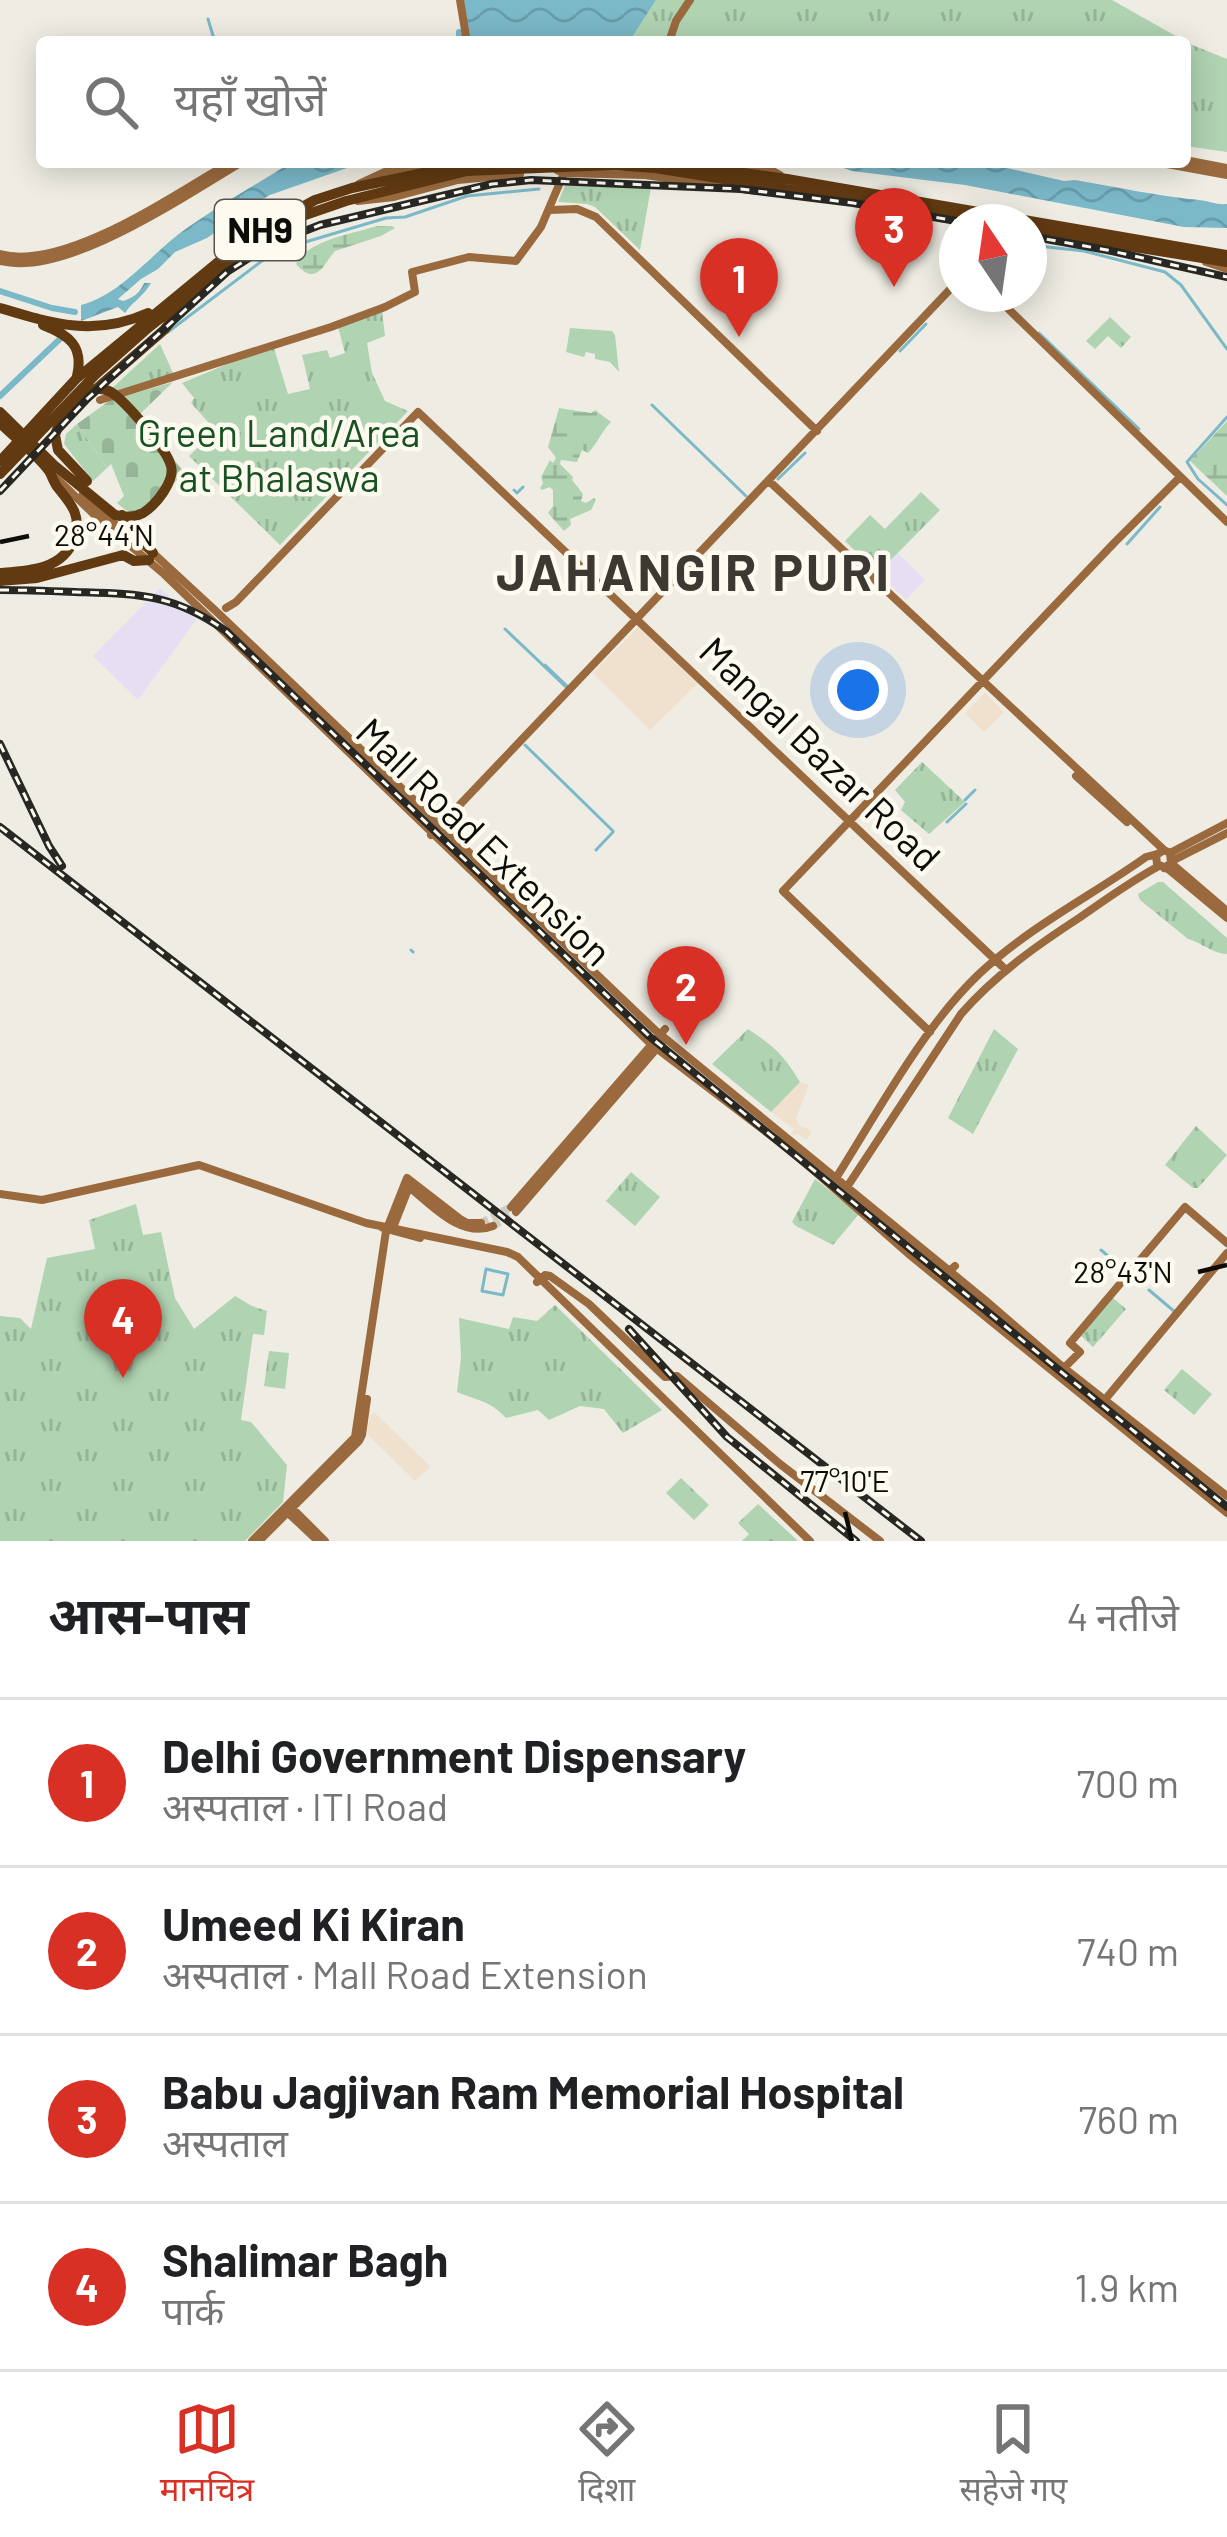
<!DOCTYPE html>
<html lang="hi">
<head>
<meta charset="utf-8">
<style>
  :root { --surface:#fff; --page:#f2f2f2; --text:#202124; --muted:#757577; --line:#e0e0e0; --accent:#d93025 }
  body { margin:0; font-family:Barlow,"Noto Sans Devanagari",sans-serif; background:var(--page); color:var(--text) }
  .compass { position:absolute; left:939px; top:204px; width:108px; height:108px; border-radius:50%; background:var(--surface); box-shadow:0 6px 30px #0003; rotate:347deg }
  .you { position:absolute; left:858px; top:690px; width:42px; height:42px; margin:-30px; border:9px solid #fff; border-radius:50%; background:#1a73e8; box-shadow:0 0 0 18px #1a73e833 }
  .badge { display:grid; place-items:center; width:78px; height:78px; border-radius:50%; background:var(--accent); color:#fff; font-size:39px; font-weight:700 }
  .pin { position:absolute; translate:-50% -99px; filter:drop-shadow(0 3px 6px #0008) }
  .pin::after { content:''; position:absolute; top:63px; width:42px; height:36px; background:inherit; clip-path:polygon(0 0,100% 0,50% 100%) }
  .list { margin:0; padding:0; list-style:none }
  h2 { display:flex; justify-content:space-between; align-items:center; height:156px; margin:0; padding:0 48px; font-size:51px }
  h2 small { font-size:39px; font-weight:400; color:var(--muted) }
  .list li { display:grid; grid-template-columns:78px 1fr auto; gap:36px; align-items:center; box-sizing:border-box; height:168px; padding:0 48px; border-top:3px solid var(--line) }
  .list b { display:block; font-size:45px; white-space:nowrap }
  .list p { margin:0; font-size:39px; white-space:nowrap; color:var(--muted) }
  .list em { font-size:39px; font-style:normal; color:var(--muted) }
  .icon { flex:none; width:66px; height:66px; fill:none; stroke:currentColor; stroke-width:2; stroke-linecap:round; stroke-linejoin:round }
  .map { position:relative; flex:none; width:1227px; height:1541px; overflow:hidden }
  .search { position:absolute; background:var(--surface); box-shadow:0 6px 30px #0003; left:36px; right:36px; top:36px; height:132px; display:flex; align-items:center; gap:30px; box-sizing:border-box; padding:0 42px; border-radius:12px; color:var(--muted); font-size:45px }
  .sheet { height:828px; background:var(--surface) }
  nav { display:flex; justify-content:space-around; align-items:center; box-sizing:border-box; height:168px; border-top:3px solid var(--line); background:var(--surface); font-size:33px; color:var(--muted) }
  nav a { display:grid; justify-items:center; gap:6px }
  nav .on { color:var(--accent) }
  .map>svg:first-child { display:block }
</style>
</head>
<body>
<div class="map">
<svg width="1227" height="1541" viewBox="0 0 1227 1541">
  <defs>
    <pattern id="grass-tufts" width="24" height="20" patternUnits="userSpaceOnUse" patternTransform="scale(3)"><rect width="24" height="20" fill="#b0d3b2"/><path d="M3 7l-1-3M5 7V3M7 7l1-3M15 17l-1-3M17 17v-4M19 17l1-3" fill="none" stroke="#96b498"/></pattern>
    <pattern id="wetland-marsh" width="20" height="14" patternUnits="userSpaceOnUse" patternTransform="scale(3)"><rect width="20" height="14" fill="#b0d3b2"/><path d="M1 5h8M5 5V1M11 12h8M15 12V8" fill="none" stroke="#96b498"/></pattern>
    <pattern id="cemetery-stones" width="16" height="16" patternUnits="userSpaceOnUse" patternTransform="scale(3)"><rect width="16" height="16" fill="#b0d3b2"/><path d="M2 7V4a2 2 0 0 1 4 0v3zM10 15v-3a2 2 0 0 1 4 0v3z" fill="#96b498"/></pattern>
    <pattern id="water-waves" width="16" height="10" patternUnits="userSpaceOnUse" patternTransform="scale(3)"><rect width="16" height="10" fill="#7bb8c8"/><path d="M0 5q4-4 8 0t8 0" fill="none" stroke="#699daa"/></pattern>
  </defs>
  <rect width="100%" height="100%" fill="#efede3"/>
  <path fill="#f0e0ce" d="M638,627L698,683L650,730L593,673Z
    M985,693L1004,712L984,732L965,713Z
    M800,1082L809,1085L796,1118L799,1125L812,1131L807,1140L797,1134L795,1136L791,1133L794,1129L771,1112Z
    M374,1412L429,1465L430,1467L415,1481L367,1434L370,1416Z"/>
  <path fill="#e6dff4" d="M898,553L925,580L906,600L878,573Z
    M160,588L196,620L138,700L93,656Z"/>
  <path fill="url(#grass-tufts)" d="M656,0H1112L1190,44L1227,59V152L1185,146V42H629Z
    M568,179L651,187L640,250L595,207L587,204L558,202Z
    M382,311L385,336L367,343L372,373L385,401L408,411L280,545L189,456L216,431L191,403L194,398L182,383L273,345L288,394L310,389L302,355L327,350L330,358L345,353L338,327Z
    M1110,317L1131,337L1121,348L1108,336L1095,349L1086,341Z
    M570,328L612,331L615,335L619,372L610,362L595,359V354L586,352L584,357L566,352Z
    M160,344L174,375L117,393L111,389Z
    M77,424L107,468L93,481L64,444L66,434Z
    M921,492L940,510L878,573L845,541L870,515L885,529Z
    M922,762L965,802L929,834L901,810L905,802L895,790Z
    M1158,882H1163L1227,938V954C1214,954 1198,941 1188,939L1140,900L1138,894Z
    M748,1029C775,1047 784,1055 800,1082L771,1112L712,1064Z
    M994,1029L1018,1049L973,1134L948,1118Z
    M1196,1126L1227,1155L1198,1188H1193L1165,1165Z
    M631,1172L660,1197L635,1226L606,1201Z
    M815,1179L859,1214L833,1245L796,1226L792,1222Z
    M136,1204L143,1235L161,1232L175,1298L194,1329L235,1296L252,1306L267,1311L264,1335L253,1334L241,1420L251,1422L287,1465L283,1502L245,1541H0V1316L20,1318L31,1329L47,1258L95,1249L89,1220Z
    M1112,1297L1126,1309L1093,1347L1079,1334Z
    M555,1305L662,1410L623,1433L604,1409L580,1406L549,1420L538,1410L506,1418C489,1400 478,1401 457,1392L461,1357L459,1318L509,1329L513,1317L537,1321Z
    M269,1351L289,1353L285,1389L264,1386Z
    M1182,1369L1212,1394L1194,1415L1164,1390Z
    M681,1478L709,1505L694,1520L666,1493Z
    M758,1504L797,1540L796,1541H742L749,1534L738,1523Z"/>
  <path fill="url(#wetland-marsh)" d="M377,226H392L395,228L381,236L335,251C324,263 317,288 296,264C308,240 352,234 377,226Z
    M559,408L591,413L595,410L611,422C601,432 598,443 588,453L582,450L577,462L561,460L560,464L573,477L572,480L583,494L581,501L586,503L594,498L596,500L591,510L570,519L571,525L564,531L548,513L553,506V490L550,487L542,490L540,488L543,483L541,477L550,460L553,463L556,458L548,447Z
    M1227,421V496L1190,461Z"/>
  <path fill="url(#cemetery-stones)" d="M173,382L138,416L184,472L139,521L117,503L124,496L111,464L107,468L77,424L109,401Z"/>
  <path fill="url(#water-waves)" d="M463,0H656L629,42H471Z
    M292,162H364L270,195L245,209L238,217L207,238L175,252L158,269L141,279L118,299L123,301C133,298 140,293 144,283H151C144,296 133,301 125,313L118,307L81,321V305C123,294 152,252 187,228C221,204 257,184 292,162Z
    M806,162L985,163L1064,181L1075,180C1116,187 1158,196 1199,200C1210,201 1216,205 1227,204V228L1184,227L965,185L852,171C839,165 821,165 806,162Z"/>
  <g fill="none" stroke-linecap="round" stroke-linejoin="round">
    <path stroke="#7bb8c8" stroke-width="3" d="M208,19L214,39
      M1029,245L1084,251L1165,272L1181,285L1227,349
      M168,332L275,251L386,218L405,217L467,196L539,189
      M1039,333L1139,429
      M900,351L926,324
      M652,405L746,496
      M1227,417L1187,462L1198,479L1227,505
      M778,479L805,453
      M514,490L517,493L523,487
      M1127,544L1160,507
      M505,629L566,687
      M545,665L567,686
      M525,745L613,831
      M965,800L975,790
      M947,822L966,804
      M596,850L613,832
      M411,950L413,952
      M1101,1250L1127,1272
      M486,1269L508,1274L503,1295L482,1291Z
      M1149,1290L1175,1312"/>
    <path stroke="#7bb8c8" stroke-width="6" d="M459,32V42
      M0,291L52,308L75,312
      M0,396L63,336"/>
    <path stroke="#cdcbc2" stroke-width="8" stroke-dasharray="8 4" stroke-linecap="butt" d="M481,1223L511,1207
      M493,1226L516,1212"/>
    <path stroke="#9a6a3e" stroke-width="8" d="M460,0L467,42
      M669,42L676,21L690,0
      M1185,160L1227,168
      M552,162L557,170L564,173L645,175L757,191L772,190
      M724,162L769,169L780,175
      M1156,162L1227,175
      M359,184L385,172L431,162
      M358,201L394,197L458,180L520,174
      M550,210L577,209L596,217L817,431
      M0,254C64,272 175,194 231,162
      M0,261C66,278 184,196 242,162
      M1206,262L1227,269
      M993,294L1227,522
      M100,400L331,327L385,307L415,292L412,272L469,257L516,261L541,227L564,173
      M54,476L101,521L164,574L651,1044L795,1154L911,1256L1227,1513
      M769,481L1164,850
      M83,494L104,516L153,553L219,614L655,1030L985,1300L1064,1368L1227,1496
      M226,608L236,602L418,412L1006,970
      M1076,776L1127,822
      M431,835L957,282
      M1170,853L1227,823
      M1172,861L1227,833
      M1171,863L1227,911
      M1164,868L1171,863L1170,853L1164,850L1156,855L1157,864L1168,869L1227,918
      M930,1032L783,891L1115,542L1180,477
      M836,1178C877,1113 924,1026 979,974C1029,927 1091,896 1146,857L1157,854
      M408,1186C432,1205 461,1239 493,1226
      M847,1187L961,1014C995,975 1036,946 1079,918C1105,900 1131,881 1159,866
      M0,1194L42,1200L199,1165L366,1223L507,1252L518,1257L810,1541
      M511,1207L665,1029
      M516,1212L665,1039
      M383,1228L420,1238
      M392,1230L411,1182
      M940,1279L955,1266
      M537,1282L545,1275L550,1276L589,1304L665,1377L677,1376L780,1464L880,1541
      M1064,1368L1080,1352L1070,1343L1185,1207L1227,1243
      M1108,1396L1227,1253
      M289,1505L325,1541
      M284,1509L318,1541
      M260,1540L359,1441L362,1435L367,1399
      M252,1541L355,1437L386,1231L407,1178L460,1219L467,1223H481"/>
    <path stroke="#613a12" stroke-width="10" d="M664,162L787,179L1227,255
      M1029,230L1227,262
      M0,308C53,324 95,337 148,313
      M43,325C69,335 84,346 77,376
      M0,412L54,465L115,515C125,517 133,518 143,513C156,505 175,481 171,466C167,449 125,401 111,392C101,387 92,389 83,391
      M0,423C15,438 36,453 49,471C52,476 54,483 58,488C72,505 82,516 74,539C63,570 28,571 0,573
      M0,461L76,379L251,235L315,200L352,188L460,165
      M0,474L95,375L148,328L257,242L288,221L346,201L467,171L613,165L655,168L755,184L980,222
      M87,481L58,450L55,435L59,424L73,409L164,330L182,308
      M122,515L153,553
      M0,581L37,578L123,555L134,561L149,560"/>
    <g stroke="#282723" stroke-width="8">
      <path id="rail" d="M1029,236L1107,250L1227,277
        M0,491L88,398L227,272L271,244L320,225L492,184L531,180L741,189L853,203L962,222
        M0,590C25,590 50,591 75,592C138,594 172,593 226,631L649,1036L1227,1507
        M0,744L49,846L62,866
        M0,827L921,1541
        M629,1329L727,1437L856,1541"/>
    </g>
    <use href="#rail" stroke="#fdfaf0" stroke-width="3" stroke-dasharray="9" stroke-linecap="butt"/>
  </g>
  <path fill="none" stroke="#0d0c09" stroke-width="4.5" d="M0,542L29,536M1198,1272L1227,1265M845,1512L852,1541"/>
  <g text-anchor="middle" stroke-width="9" stroke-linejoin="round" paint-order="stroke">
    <rect fill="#fdfaf0" stroke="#55534e" stroke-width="3" x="215" y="200" width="90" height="60" rx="9"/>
    <g font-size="36" font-weight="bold" fill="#0d0c09">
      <text x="260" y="243">NH9</text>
    </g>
    <g font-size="39" fill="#185122" stroke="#fdfaf0">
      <text x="279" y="447">Green Land/Area<tspan x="279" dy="45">at Bhalaswa</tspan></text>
    </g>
    <g font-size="39" fill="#0d0c09" stroke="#fdfaf0">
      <text transform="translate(820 754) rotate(44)" y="14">Mangal Bazar Road</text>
      <text transform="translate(484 842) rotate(44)" y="14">Mall Road Extension</text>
    </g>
    <g font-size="51" font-weight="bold" letter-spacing="3" fill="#3b3932" stroke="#fdfaf0">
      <text x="694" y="591">JAHANGIR PURI</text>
    </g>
  </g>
  <g font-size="30" text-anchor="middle" fill="#0d0c09" stroke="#fdfaf0" stroke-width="9" stroke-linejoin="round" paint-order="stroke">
    <text x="104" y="546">28°44'N</text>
    <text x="1123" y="1283">28°43'N</text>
    <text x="845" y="1492">77°10'E</text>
  </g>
</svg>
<svg class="compass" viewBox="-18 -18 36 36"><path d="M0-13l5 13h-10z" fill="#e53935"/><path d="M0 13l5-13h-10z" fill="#757577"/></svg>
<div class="you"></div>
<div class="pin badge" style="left:739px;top:337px">1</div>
<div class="pin badge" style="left:686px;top:1045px">2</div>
<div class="pin badge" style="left:894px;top:287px">3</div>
<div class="pin badge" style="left:123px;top:1378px">4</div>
<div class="search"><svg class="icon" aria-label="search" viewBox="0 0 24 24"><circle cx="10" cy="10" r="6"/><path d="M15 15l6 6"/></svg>यहाँ खोजें</div>
</div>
<section class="sheet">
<h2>आस-पास<small>4 नतीजे</small></h2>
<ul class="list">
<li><span class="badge">1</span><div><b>Delhi Government Dispensary</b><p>अस्पताल · ITI Road</p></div><em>700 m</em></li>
<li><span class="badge">2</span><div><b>Umeed Ki Kiran</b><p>अस्पताल · Mall Road Extension</p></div><em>740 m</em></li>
<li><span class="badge">3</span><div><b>Babu Jagjivan Ram Memorial Hospital</b><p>अस्पताल</p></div><em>760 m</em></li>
<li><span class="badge">4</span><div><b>Shalimar Bagh</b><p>पार्क</p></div><em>1.9 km</em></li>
</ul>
</section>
<nav>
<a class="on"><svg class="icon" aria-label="map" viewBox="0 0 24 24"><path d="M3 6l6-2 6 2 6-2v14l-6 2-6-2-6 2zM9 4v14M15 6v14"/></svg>मानचित्र</a>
<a><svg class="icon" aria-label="directions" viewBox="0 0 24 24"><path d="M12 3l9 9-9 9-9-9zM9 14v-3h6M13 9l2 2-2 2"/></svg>दिशा</a>
<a><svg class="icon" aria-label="saved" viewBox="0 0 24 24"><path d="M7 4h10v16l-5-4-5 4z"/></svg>सहेजे गए</a>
</nav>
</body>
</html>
